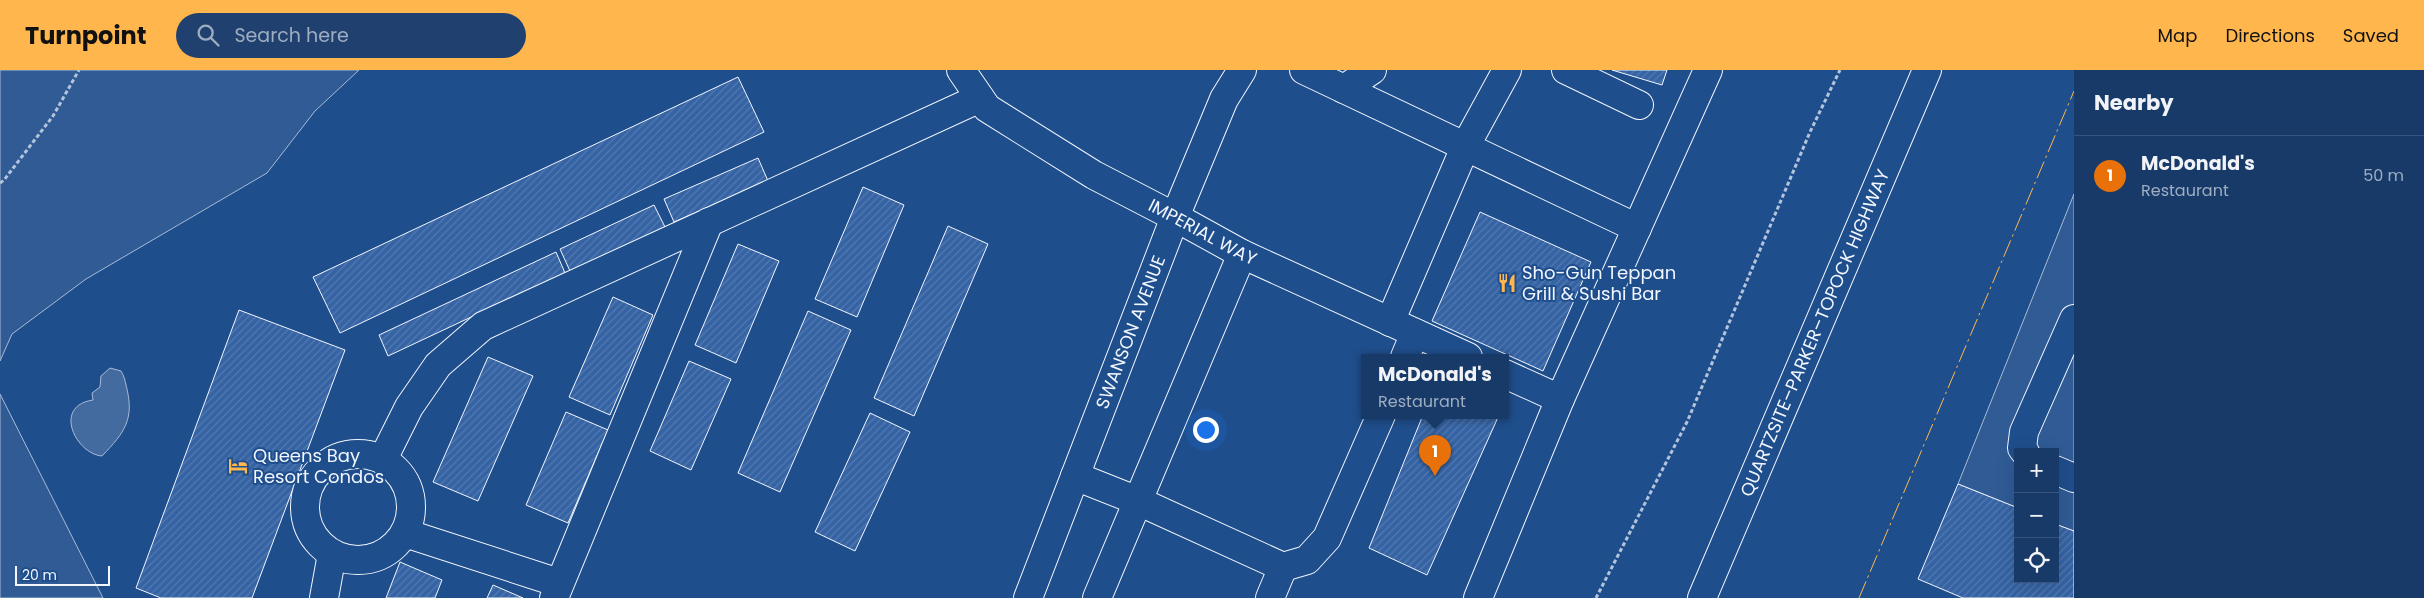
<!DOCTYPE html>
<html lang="en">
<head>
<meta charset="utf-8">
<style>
  :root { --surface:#173a69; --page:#20416f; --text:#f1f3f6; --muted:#9eadc0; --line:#36547d; --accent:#ffb74d }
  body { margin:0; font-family:Poppins,sans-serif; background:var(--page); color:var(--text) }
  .controls { position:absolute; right:15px; bottom:15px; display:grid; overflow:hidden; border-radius:0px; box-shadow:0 5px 20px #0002 }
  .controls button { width:45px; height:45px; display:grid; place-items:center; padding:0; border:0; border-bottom:1px solid var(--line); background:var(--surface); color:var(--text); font:25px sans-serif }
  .scale { position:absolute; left:15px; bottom:12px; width:95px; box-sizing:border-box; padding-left:5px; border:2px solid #f2f6ff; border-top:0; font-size:14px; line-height:18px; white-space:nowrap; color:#f2f6ff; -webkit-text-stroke:4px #1f4e8c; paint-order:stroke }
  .you { position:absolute; left:1205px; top:359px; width:18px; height:18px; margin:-12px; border:4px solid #fff; border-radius:50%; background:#1a73e8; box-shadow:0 0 0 8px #1a73e833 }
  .badge { display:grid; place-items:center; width:32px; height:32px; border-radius:50%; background:var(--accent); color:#fff; font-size:16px; font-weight:700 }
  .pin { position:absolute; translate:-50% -41px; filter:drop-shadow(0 1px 2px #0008) }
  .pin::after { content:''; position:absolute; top:26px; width:18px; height:15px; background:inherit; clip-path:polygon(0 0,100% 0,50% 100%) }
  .popup { position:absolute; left:1361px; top:284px; width:148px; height:65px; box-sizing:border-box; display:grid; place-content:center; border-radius:0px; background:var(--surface); filter:drop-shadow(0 1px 4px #0005); font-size:16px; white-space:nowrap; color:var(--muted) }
  .popup b { font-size:19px; color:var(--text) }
  .popup::after { content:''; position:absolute; left:50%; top:100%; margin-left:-10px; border:10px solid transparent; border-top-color:var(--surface) }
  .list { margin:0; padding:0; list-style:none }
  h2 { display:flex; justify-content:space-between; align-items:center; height:65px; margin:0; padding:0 20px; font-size:21px }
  h2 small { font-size:16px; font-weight:400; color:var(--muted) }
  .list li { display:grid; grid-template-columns:32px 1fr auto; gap:15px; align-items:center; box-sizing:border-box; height:80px; padding:0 20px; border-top:1px solid var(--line) }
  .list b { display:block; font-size:19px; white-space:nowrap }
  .list p { margin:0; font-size:16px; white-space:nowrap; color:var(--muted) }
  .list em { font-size:16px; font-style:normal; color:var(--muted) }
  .icon { flex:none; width:28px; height:28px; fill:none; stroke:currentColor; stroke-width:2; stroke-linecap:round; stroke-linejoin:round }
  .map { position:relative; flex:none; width:2074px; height:528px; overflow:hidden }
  header { display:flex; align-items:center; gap:30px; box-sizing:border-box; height:70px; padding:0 25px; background:var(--accent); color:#111 }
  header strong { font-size:24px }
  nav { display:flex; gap:28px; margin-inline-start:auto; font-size:18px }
  .search { width:350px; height:45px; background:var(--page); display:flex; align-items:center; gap:12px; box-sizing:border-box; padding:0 18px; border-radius:28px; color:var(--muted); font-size:19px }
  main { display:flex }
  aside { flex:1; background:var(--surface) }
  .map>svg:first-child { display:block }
</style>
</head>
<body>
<header>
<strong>Turnpoint</strong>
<div class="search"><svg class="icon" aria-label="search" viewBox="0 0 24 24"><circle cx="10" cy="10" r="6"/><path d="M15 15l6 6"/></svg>Search here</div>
<nav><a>Map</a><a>Directions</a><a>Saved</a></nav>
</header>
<main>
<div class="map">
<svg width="2074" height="528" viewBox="0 0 2074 528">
  <defs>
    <pattern id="building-hatch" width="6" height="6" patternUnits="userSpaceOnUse" patternTransform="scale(1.25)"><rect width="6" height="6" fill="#3563a3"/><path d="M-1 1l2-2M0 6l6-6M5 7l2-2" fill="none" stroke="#537ab1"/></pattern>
  </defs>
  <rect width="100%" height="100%" fill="#1f4e8c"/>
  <path fill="#305b95" stroke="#a8bbd7" d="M0,0H359L315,41L267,103L86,209L12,264L0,291Z
    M2074,124V461L2055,454V382H2018V438L1958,414Z
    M0,324L103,528H0Z"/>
  <path fill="#446ba0" stroke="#a8bbd7" d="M110,298L121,301C124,306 125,310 126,315C135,349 125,362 102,386C76,384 52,336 93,330L92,323L100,317L101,306Z"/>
  <path fill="url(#building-hatch)" stroke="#f2f6ff" d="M1612,0H1667L1662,15Z
    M738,7L764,62L340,263L313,207Z
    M758,88L768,111L674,152L664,129Z
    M863,117L904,135L857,247L815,229Z
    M654,135L665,157L570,201L560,179Z
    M1480,142L1591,192L1543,301L1432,251Z
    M948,156L988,174L914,346L874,328Z
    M738,174L779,191L736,293L695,275Z
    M556,182L565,203L388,286L379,265Z
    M613,227L653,245L610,345L569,327Z
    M239,240L345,280L252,528H161L136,518Z
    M808,241L851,260L780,422L738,403Z
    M488,287L533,306L478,431L433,412Z
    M689,291L731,309L691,400L650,381Z
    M566,342L608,360L568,453L526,435Z
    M870,343L910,362L855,481L815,462Z
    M1423,345H1499L1427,505L1369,478Z
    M1958,414L2018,438V509H2055V454L2074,461V528H1963L1918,509Z
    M400,492L442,510L435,528H386Z
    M493,515L523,528H487Z"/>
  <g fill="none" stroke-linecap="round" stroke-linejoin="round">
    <g stroke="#f2f6ff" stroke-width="30">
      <g id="minor">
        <path id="s1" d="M961,0L987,38L1094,105L1175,147L1242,184L1468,287"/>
        <path d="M1304,0L1637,158"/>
        <path d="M1566,0L1639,35"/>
        <path d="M1344,19L1372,0"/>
        <path d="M1390,252L1466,75L1507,0"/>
        <path d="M1405,287L1415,263"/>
        <path d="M1505,304L1560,329"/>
        <path d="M2025,382L2022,378L2024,362L2074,249"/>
        <circle cx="358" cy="437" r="53"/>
        <path d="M383,389L409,337L438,295L483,256L980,28"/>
        <path d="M2055,400L2074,408"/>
        <path d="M1075,406L1138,431L1283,497L1270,528"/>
        <path d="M405,463L559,513"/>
        <path d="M1283,497L1307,490L1327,468L1381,345"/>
        <path d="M324,528L332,484"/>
        <path d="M554,528L709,152"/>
        <path id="s2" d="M1028,528L1175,147L1224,29L1242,0"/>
        <path d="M1097,528L1242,184"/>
        <path d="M1478,528L1560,329L1708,0"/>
      </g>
    </g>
    <g stroke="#f2f6ff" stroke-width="30">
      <g id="highway">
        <path id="s3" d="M1702,528L1927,0"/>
      </g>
    </g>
    <path stroke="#b3c4dc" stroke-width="3" stroke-dasharray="4 2.5" stroke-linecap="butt" d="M0,113L4,110L53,46L79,0
      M1596,528L1687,352L1810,62L1840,0"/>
    <use href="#minor" stroke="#1f4e8c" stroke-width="28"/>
    <use href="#highway" stroke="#1f4e8c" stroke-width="28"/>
    <path stroke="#ffb74d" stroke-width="1" stroke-dasharray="18 4 2.5 4" stroke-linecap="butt" d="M1859,528L2074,21"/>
  </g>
  <defs>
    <g id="restaurant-bare" transform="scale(1.5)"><path d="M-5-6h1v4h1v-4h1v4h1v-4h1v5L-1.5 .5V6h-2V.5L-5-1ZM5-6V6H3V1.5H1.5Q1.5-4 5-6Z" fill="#ffb74d" stroke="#1f4e8c" stroke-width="2.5" paint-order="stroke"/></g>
    <g id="hotel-bare" transform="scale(1.5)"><path d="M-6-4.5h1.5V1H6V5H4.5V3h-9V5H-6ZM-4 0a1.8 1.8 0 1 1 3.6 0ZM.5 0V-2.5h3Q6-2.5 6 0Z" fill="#ffb74d" stroke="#1f4e8c" stroke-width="2.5" paint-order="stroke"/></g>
  </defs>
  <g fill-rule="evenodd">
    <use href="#restaurant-bare" x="1507" y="213"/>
    <use href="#hotel-bare" x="238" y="396"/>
  </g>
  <g text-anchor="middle" stroke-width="4" stroke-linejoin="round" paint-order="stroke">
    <g font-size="18" fill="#f2f6ff" stroke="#1f4e8c">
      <text dy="6" stroke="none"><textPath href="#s1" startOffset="295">IMPERIAL WAY</textPath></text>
      <text dy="6" stroke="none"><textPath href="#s2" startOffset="285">SWANSON AVENUE</textPath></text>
      <text dy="6" stroke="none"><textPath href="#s3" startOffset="288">QUARTZSITE–PARKER–TOPOCK HIGHWAY</textPath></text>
    </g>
    <g font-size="18" fill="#f2f6ff" stroke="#1f4e8c" text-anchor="start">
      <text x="1522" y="209">Sho-Gun Teppan<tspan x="1522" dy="21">Grill &amp; Sushi Bar</tspan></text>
      <text x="253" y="392">Queens Bay<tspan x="253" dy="21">Resort Condos</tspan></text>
    </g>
  </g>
</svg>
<div class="controls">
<button>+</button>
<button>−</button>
<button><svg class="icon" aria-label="locate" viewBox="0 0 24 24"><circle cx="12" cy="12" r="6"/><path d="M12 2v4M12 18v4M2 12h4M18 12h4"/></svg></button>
</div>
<div class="scale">20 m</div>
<div class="you"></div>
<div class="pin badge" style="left:1435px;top:406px;background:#e8710a">1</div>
<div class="popup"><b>McDonald's</b>Restaurant</div>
</div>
<aside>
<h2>Nearby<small></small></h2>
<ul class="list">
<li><span class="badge" style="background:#e8710a">1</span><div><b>McDonald's</b><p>Restaurant</p></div><em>50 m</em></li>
</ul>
</aside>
</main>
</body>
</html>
